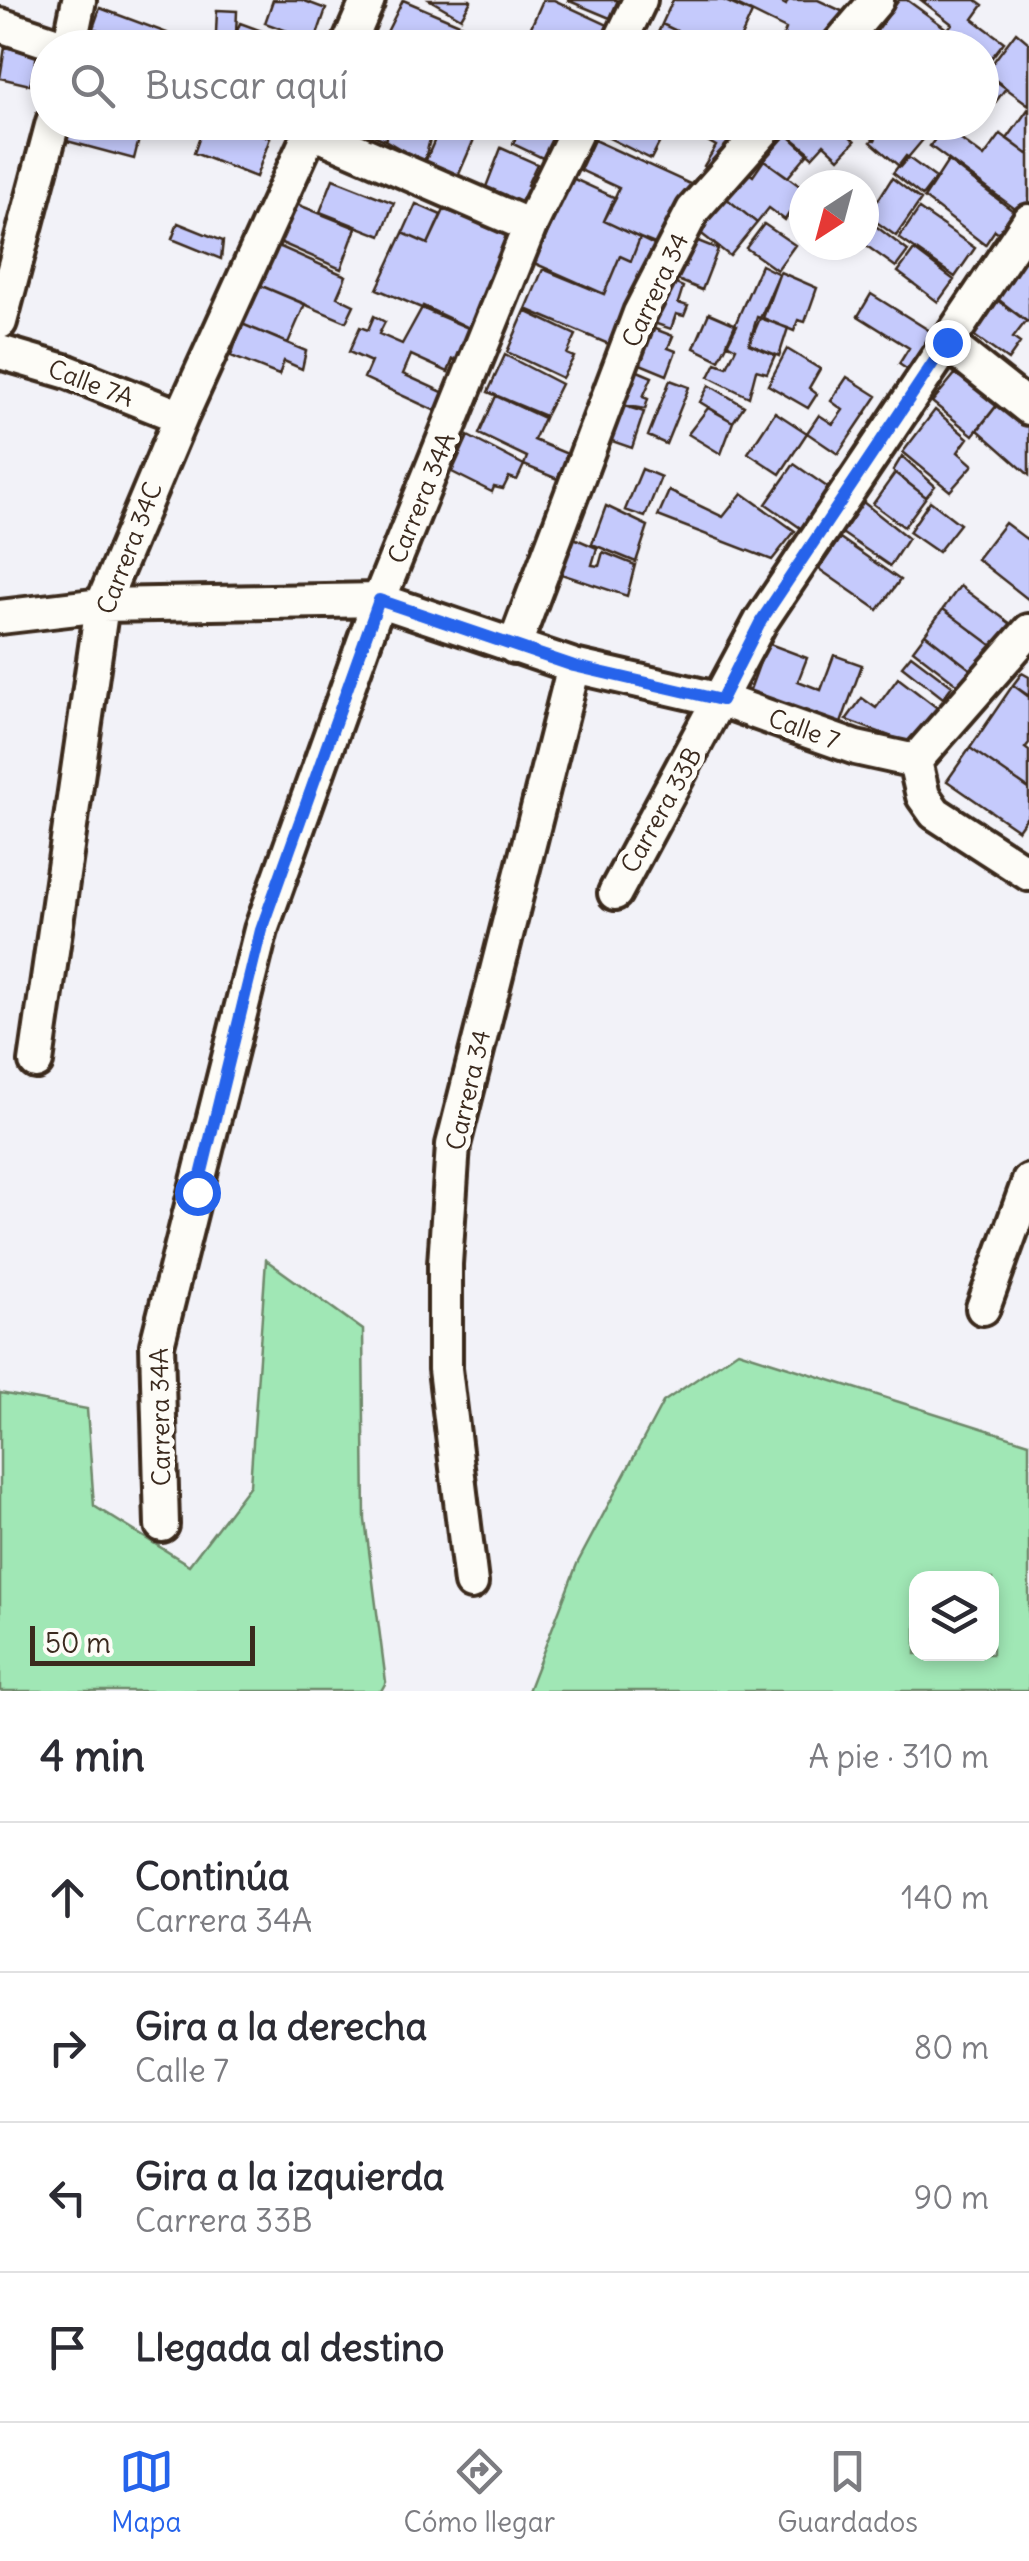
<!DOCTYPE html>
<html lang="es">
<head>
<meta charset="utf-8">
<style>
  :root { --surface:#fff; --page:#f7f7f7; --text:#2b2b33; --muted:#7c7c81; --line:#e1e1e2; --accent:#2563eb }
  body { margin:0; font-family:Delius,sans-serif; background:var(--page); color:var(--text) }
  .controls { position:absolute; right:30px; bottom:30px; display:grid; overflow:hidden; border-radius:20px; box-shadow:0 5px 15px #0003 }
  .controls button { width:90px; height:90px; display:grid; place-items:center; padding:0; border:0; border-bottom:2px solid var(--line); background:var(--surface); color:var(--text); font:50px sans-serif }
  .compass { position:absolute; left:789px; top:170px; width:90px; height:90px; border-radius:50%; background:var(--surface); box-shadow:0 5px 15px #0003; rotate:216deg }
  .scale { position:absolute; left:30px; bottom:25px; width:225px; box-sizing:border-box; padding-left:10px; border:5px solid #3b2a1e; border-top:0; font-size:28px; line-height:35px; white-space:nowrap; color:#3b2a1e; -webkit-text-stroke:8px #fdfcf7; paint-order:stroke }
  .stop { position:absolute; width:30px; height:30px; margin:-22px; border:8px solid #2563eb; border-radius:50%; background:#fff }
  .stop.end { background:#2563eb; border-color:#fff; box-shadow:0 2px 10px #0008 }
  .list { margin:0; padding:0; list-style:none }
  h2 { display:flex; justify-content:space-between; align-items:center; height:130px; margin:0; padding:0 40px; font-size:42px }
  h2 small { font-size:32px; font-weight:400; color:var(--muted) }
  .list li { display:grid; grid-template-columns:65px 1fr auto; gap:30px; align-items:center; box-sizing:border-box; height:150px; padding:0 40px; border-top:2px solid var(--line) }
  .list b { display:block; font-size:38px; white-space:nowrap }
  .list p { margin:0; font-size:32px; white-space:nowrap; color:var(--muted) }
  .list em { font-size:32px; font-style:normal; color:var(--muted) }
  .icon { flex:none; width:55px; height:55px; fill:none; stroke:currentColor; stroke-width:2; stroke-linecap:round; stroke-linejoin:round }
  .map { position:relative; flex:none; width:1029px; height:1691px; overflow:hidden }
  .search { position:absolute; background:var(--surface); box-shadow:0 5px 15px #0003; left:30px; right:30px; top:30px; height:110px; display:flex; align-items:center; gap:25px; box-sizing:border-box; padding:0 35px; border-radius:55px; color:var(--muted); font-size:38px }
  .sheet { height:730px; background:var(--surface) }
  nav { display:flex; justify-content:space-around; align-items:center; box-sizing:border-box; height:140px; border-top:2px solid var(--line); background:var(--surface); font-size:28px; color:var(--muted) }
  nav a { display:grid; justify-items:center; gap:5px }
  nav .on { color:var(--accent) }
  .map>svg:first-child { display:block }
</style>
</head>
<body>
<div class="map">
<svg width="1029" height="1691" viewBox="0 0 1029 1691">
  <rect width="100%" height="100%" fill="#f2f2f8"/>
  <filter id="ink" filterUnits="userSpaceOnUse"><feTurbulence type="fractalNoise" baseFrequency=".01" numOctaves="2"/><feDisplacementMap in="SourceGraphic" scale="20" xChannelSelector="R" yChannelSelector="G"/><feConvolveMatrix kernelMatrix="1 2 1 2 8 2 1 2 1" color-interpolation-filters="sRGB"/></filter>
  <g filter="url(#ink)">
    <path fill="#a0e7b5" stroke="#6e886a" stroke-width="2.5" fill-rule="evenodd" d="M266,1260L363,1330L365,1520L386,1682L381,1691H0V1393L87,1409L94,1506L189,1565L250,1485Z
      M738,1351L1029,1443V1691H528L577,1564L663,1402ZM916,1579H992V1654H916Z"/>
    <path fill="#c5cafc" stroke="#3b2a1e" stroke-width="2.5" d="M273,0H302L326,9L315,41L265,23Z
      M403,0L490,37L485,48H420L387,32Z
      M430,0H470L471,1L461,18Z
      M543,0H554L608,25L596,48H553L527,36Z
      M567,0H618L610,18Z
      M673,0H723L752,13L736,48H712L662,24Z
      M727,0H777L786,5L788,0H818L846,13L832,48H779L786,29Z
      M899,0H907L951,32L940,48H892L874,35Z
      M921,0H976L983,5L973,19L1004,42L989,61L982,56V48H970L947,30L952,24Z
      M100,8L167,33L162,48H144L93,28Z
      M217,10L237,11L236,34L216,33Z
      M240,23L262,31L257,48L232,45Z
      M662,24L712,48H651Z
      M513,29L554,48H504Z
      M271,32L305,48H265Z
      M1016,32L1029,43V105L985,73Z
      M5,47L37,55L30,85L0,78Z
      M982,70L1006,88L985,116L982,113Z
      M1029,108V155L1007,139Z
      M67,122L139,139L134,159L67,141Z
      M205,122H230L270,138L256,177L194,153Z
      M344,122H392L385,140Z
      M395,122L430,139L424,163L385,140Z
      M523,122H553L565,128L551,162L513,144Z
      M604,122H661L668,126L651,159L599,133Z
      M695,122H745L717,176L704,166L716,146L690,131Z
      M781,122H834L855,141L839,158L824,144L812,157L778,126Z
      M849,122H886L875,140Z
      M889,122H912L927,135L900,167L871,142Z
      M442,123L475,137L456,181L423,167Z
      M944,127L984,157L1001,134L1029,155V204L1022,214L930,146Z
      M787,134L809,152L788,177L764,160Z
      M594,140L697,187L667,251L604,221L619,188L580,170Z
      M501,148L537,164L527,185L539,192L530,214L484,192Z
      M906,156L936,178L922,196L893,173Z
      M764,160L804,189L785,220L769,208L757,223L721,194L742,168L753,176Z
      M948,161L1021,217L1007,239L995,230L985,245L924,198Z
      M572,178L616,198L604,221L640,238L631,261L620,256L604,294L534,263Z
      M892,178L921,200L896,236L868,216Z
      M333,179L394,203L381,236L320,212Z
      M721,194L757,223L730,256L694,228Z
      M294,203L356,228L341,269L277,241Z
      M416,204L441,215L428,244L403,233Z
      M919,209L975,248L955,277L899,238Z
      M444,210L522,233L480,333L377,289L403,233L428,244Z
      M868,220L908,251L896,267L864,244Z
      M178,223L223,241L221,259L172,239Z
      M764,224L795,245L777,270L746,248Z
      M683,235L718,249L702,290L668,276Z
      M640,238L660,246L618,348L526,309L543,269L604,294L620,256L631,261Z
      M274,244L346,276L337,297L354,305L346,322L257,284Z
      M914,250L954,280L938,302L898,272Z
      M1018,255L1029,264V323L990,293Z
      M761,265L779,274L749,344L775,355L767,373L756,370L749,397L709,377L716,363L727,367L736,348L727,343Z
      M780,272L817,288L805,322L798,320L794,331L763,318Z
      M662,278L683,287L678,303L688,306L684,316L676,314L671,329L648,321Z
      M257,284L305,304L288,343L242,324Z
      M871,294L938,336L914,374L899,364L909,348L858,316Z
      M990,295L1026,321L1013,338L1020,343L1008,360L966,330Z
      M423,306L480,333L465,364L453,359L448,372L411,355L403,374L447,394L438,412L364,378L371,362L349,352L360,327L368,330L374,316L385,322L379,334L402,344Z
      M525,311L576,335L567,354L574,357L562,378L507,352Z
      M709,313L737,325L719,360L694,348Z
      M757,317L788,328L779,356L749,344Z
      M242,324L306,351L302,369L284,361L279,375L231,356Z
      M647,326L673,336L668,348L676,351L667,375L633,361Z
      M787,349L820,369L809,388L817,394L808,408L768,385Z
      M505,355L561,384L545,416L488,392Z
      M960,368L1001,400L973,435L932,402Z
      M633,369L652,377L643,397L648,399L645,409L621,405Z
      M847,377L877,396L838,454L807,433L819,415L833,424L843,410L831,401Z
      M670,380L689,387L666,444L648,436Z
      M709,385L744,406L733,422L700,402Z
      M496,396L544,418L534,440L577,458L567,483L524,465L527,457L479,434Z
      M1001,400L1029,425V475L978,430Z
      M621,405L644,412L632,448L609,440Z
      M708,408L733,422L721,454L688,434Z
      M935,410L968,438L958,452L973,465L950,491L903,452Z
      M775,412L807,433L780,474L748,453Z
      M468,436L524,465L517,480L509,477L503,489L494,487L492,492L452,472Z
      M902,456L935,486L926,497L893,471Z
      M794,464L830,489L802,529L766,504Z
      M642,469L661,477L645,517L625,510Z
      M895,473L926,497L904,527L873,504Z
      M669,491L723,517L742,493L795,531L772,560L658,516Z
      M853,494L908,538L890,566L833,527Z
      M930,501L960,524L938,552L909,532Z
      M606,506L648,526L636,562L592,544Z
      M1005,523L1029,541V600L977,559Z
      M567,535L597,548L592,565L599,566L603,552L635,565L627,596L558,573Z
      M840,538L900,580L878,610L819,569Z
      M960,586L1011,624L994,647L943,609Z
      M943,609L994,647L974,672L925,634Z
      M925,634L974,672L970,694L913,650Z
      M767,643L807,658L798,681L821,690L834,655L862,665L839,729L748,695Z
      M911,655L952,686L943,698L902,666Z
      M1022,673L1029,677V696L1013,685Z
      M898,678L940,710L914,745L846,720L862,698L876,708Z
      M1013,685L1029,697V743L1025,748L1029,751V789L970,748Z
      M970,748L1029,789V814L1018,830L947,781Z"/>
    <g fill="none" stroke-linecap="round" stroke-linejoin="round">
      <g stroke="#3b2a1e" stroke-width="40">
        <path id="minor" d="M0,25L69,48L79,0
          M347,48L368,0
          M617,48L640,0
          M836,48L877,0
          M311,131L530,226
          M0,322L53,122
          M947,343L1029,408
          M0,352L68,372L181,417
          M0,617L102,605L379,600L574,666L721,700L856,748L915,761L923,796L935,813L1029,874
          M514,647L640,313L693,210L771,122
          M915,761L1029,631
          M615,893L761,621L1029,221
          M36,1062L102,605L181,417L315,122
          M983,1308L1029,1181
          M162,1525L157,1345L261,930L379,600L530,226L581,122
          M471,1583L445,1369V1264L453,1145L574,666"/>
      </g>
      <use href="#minor" stroke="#fdfcf7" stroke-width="32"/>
    </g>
  </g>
  <g fill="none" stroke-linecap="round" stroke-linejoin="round" filter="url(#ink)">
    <path stroke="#2563eb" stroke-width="12" d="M197,1192L261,930L379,600L574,666L721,700L761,621L947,342"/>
  </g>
  <g text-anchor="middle" stroke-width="10" stroke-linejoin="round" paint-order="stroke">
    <g font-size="25" fill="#3b2a1e" stroke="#fdfcf7">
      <text transform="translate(655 290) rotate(-65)" y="9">Carrera 34</text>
      <text transform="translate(91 383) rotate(21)" y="9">Calle 7A</text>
      <text transform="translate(421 498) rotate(-68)" y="9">Carrera 34A</text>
      <text transform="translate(129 548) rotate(-69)" y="9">Carrera 34C</text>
      <text transform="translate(804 729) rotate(20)" y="9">Calle 7</text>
      <text transform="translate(661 810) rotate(-61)" y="9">Carrera 33B</text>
      <text transform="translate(468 1090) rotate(-77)" y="9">Carrera 34</text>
      <text transform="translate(160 1417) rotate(-91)" y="9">Carrera 34A</text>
    </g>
  </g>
</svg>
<div class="controls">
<button><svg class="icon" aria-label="layers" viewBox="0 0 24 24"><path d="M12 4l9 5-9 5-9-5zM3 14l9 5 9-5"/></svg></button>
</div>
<svg class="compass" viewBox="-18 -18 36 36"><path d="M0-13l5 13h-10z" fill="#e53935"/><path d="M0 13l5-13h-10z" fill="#7c7c81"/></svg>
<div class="scale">50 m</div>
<div class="stop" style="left:197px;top:1192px"></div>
<div class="stop end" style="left:947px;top:342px"></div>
<div class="search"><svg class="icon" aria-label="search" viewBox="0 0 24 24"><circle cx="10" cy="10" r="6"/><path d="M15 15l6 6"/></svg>Buscar aquí</div>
</div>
<section class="sheet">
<h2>4 min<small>A pie · 310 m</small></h2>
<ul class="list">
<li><svg class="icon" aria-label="ahead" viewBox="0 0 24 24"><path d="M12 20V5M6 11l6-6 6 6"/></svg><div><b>Continúa</b><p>Carrera 34A</p></div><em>140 m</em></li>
<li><svg class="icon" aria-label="right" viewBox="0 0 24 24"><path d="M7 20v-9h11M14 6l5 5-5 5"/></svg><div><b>Gira a la derecha</b><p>Calle 7</p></div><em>80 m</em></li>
<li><svg class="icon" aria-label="left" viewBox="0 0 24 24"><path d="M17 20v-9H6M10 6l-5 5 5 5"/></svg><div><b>Gira a la izquierda</b><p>Carrera 33B</p></div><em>90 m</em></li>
<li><svg class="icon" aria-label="arrive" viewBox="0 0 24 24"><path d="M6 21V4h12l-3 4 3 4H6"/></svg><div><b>Llegada al destino</b></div></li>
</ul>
</section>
<nav>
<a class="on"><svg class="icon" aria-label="map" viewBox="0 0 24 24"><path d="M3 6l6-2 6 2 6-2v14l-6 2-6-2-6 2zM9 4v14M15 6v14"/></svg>Mapa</a>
<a><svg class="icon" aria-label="directions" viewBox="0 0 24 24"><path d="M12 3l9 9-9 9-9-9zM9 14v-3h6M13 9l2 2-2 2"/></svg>Cómo llegar</a>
<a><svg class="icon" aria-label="saved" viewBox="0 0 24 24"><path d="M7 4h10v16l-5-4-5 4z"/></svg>Guardados</a>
</nav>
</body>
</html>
